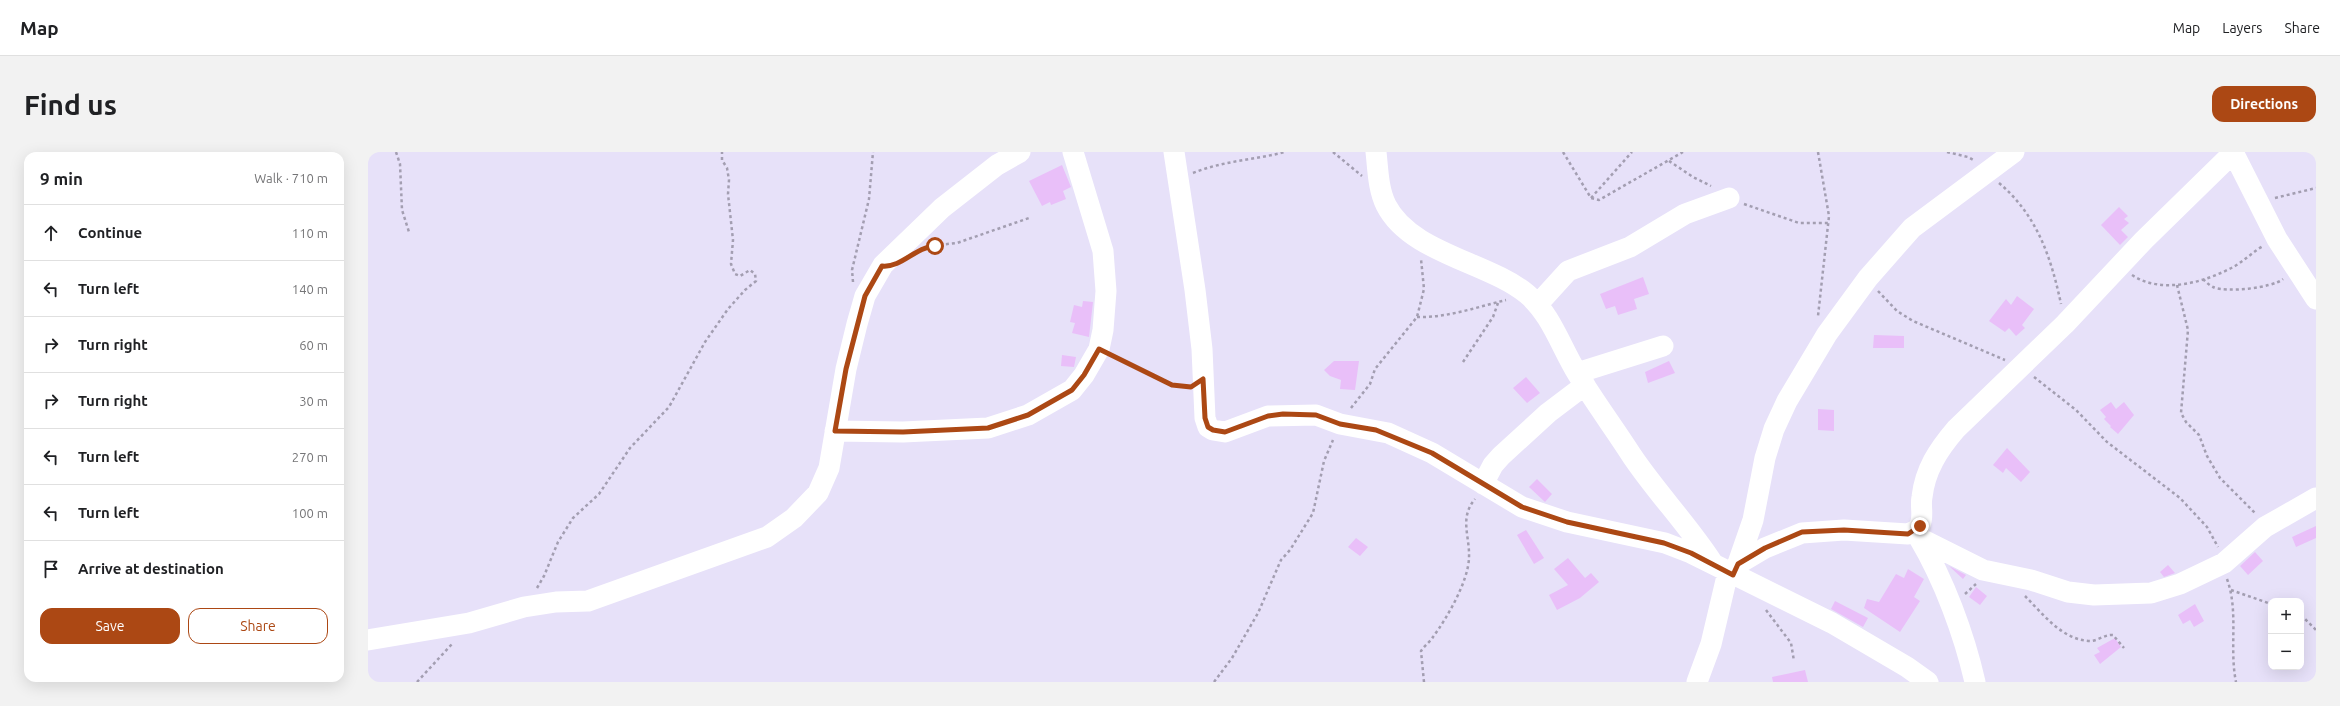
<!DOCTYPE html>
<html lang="en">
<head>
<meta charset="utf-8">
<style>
  :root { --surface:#fff; --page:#f2f2f2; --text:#202124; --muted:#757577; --line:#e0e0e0; --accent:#ac4814 }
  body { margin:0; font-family:Ubuntu,sans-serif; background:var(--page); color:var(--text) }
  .controls { position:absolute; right:12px; bottom:12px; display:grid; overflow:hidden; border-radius:8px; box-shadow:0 4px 16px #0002 }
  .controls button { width:36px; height:36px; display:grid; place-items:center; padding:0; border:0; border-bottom:1px solid var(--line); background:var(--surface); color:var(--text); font:20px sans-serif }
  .stop { position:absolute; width:12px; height:12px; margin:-9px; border:3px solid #ac4814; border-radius:50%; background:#fff }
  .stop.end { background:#ac4814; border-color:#fff; box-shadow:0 1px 4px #0008 }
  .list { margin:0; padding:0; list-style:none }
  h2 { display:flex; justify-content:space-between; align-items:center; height:52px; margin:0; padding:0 16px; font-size:17px }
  h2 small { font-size:13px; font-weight:400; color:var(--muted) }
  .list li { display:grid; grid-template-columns:26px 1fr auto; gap:12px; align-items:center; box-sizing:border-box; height:56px; padding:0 16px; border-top:1px solid var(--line) }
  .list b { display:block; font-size:15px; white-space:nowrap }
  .list em { font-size:13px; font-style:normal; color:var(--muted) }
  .actions { display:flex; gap:8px; padding:12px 16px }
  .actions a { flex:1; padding:9px 0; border:1px solid var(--accent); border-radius:12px; text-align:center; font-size:14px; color:var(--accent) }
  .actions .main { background:var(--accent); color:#fff }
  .icon { flex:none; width:22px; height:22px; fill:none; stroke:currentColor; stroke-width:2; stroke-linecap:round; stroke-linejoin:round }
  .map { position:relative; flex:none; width:1948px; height:530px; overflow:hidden; border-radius:12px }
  header { display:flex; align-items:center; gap:24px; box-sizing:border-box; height:56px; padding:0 20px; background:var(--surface); border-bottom:1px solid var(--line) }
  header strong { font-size:19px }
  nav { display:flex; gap:22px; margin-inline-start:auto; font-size:14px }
  .intro { display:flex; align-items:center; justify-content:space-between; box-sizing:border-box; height:96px; padding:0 24px }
  h1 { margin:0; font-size:28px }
  .button { padding:10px 18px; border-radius:12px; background:var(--accent); color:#fff; font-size:14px; font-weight:700 }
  main { display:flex; gap:24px; padding:0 24px }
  aside { flex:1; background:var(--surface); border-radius:12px; box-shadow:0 4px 16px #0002 }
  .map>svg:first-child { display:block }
</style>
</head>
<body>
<header>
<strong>Map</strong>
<nav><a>Map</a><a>Layers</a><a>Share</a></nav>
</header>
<div class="intro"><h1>Find us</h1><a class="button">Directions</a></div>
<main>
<aside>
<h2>9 min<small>Walk · 710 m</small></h2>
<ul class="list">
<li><svg class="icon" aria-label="ahead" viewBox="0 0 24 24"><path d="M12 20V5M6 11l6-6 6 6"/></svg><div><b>Continue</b></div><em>110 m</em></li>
<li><svg class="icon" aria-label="left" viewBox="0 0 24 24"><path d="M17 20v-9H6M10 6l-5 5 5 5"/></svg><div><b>Turn left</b></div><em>140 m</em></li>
<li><svg class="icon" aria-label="right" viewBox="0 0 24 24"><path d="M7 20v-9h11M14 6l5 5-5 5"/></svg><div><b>Turn right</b></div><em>60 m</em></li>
<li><svg class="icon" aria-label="right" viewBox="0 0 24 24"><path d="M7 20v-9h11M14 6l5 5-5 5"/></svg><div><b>Turn right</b></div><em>30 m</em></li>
<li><svg class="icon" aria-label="left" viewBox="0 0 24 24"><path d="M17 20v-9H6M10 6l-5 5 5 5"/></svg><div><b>Turn left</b></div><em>270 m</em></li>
<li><svg class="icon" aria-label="left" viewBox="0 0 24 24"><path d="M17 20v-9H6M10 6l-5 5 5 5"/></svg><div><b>Turn left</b></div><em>100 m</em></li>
<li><svg class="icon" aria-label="arrive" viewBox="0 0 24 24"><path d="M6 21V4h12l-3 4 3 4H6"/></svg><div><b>Arrive at destination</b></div></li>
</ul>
<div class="actions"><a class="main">Save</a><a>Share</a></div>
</aside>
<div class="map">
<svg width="1948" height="530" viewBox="0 0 1948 530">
  <rect width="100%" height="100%" fill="#e7e1f9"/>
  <path fill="#e9bff9" d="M694,13L703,35L695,39L698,47L683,53L682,50L674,54L661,29Z
    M1751,55L1760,64L1756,67L1761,71L1753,78L1760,85L1752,93L1733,73Z
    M1275,125L1281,142L1266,147L1269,157L1250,163L1247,154L1238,157L1232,142Z
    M1649,144L1666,157L1654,173L1657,176L1648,184L1641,176L1637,180L1621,169L1638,147L1643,153Z
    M715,149L725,150L721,185L704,181L707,171L702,170L706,153L714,155Z
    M1506,183L1536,184V196H1505Z
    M694,203L708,205L706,215L693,214Z
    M966,209H991L987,238L972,237L973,228L962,224L956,218Z
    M1301,209L1307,221L1280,231L1277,220Z
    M1158,225L1172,241L1159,251L1145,236Z
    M1743,250L1748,257L1756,250L1766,263L1750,282L1742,275L1743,274L1736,267L1738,265L1732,258Z
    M1450,257L1466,258V279L1450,278Z
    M1639,296L1662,320L1653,330L1638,316L1635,321L1625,313Z
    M1169,327L1184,342L1177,350L1161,335Z
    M1948,374V386L1928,395L1924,385Z
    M1158,378L1176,406L1166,412L1149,383Z
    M988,386L1000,395L992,404L980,395Z
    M1887,400L1895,409L1880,423L1872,414Z
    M1200,406L1217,426L1223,421L1231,430L1212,446L1189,458L1181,443L1200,433L1186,417Z
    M1800,413L1807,421L1796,425L1792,420Z
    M1581,414L1598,423L1595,427Z
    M1540,417L1556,427L1546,445L1552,449L1532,480L1496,456L1499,447L1511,450L1528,422L1536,426Z
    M1608,435L1619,444L1612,453L1601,445Z
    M1467,449L1500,466L1495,475L1463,457Z
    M1827,452L1836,469L1826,475L1822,468L1815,472L1810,463Z
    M1747,486L1753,495L1732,512L1726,503L1732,500L1729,496Z
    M1437,518L1440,530H1405L1404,525Z"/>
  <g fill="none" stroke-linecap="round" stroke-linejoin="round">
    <path stroke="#a39eb1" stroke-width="2.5" stroke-dasharray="3 3" stroke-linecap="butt" d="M28,0L32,12L34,58L41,80
      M965,0L994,24
      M1195,0L1223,46L1231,48L1315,0
      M1450,0L1461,64L1450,164
      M1579,0L1600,5L1607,9
      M1301,9L1325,25L1343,34
      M825,21C854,9 886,8 917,0
      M1631,31C1669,63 1683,105 1693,152
      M1223,46L1264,0
      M1907,46L1948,36
      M1376,52L1431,71H1460
      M560,94L589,91L661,66
      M1764,123C1794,143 1838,130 1867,114C1877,108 1885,100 1895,94
      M1835,127C1838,130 1841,133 1845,135C1858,141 1904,136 1915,127
      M485,130L484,118L501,47L505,0
      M1809,133L1820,178L1813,261L1818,270L1831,283L1839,304L1852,326L1887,361
      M1510,139L1529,159L1545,169L1637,208
      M1049,165C1079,166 1109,155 1138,148
      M746,204L804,233L820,235
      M1095,210L1125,165L1130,151
      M1666,225L1708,258L1739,290L1812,346L1839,375L1850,395
      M983,256L1002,232L1007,217L1049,165L1056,137L1053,107
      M1859,427C1871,460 1861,496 1868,530
      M169,436L176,424L190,390L205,366L231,342L262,296L301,255L337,190L360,157L377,138L388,129L387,122L382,118L372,124L367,122L363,112L365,88L360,42L361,28L359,16L354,8V0
      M1863,438L1903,452
      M1597,442L1608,432
      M1657,444C1675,462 1694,488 1722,489C1730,489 1737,482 1745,483L1756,496
      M1398,458L1423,491L1426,509
      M1933,463L1948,478
      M49,530L84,492
      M846,530L864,506L890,461L913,408L922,398L945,361L956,309L965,288
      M1056,530L1053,499C1057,493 1062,490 1065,485C1079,466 1100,430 1101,406C1102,384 1091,366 1107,347"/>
    <path stroke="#fff" stroke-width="21" d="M806,0L827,138L834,197L837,266L840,275L845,278L857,280L900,264L948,263L972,272L1020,281L1064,301L1154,355L1199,370L1297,391L1323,401L1464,471L1539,515L1560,530
      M1008,0C1010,17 1010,37 1018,53C1042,101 1120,110 1159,142C1183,162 1193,195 1209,221C1226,249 1246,276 1264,304C1289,341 1320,373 1344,410
      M1865,0L1909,87L1948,147
      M1170,152L1200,119L1262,95L1317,62L1361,46
      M1209,221L1295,194
      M467,279L535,280L620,276L660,263L704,238L716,223L731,197L735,178L738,139L735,99L705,0
      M1115,332L1125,313L1133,304L1180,261L1217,233
      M1551,386L1615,418L1663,428L1700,440L1726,443L1783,441L1812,432L1856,411L1897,375L1948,346
      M1551,386C1576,428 1596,482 1607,530
      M1370,412L1397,396L1434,381L1476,378L1540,382C1545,380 1550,378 1552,373C1556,364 1552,354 1554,345C1557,318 1570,298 1588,277L1697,172L1776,88L1866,0
      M1368,417L1385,368L1397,306L1406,277L1419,249L1459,182L1500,126L1544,76L1646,0
      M0,488L101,471L156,455L188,450L220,449L399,385L426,366L450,341L461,316L478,217L489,172L497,144L515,113L574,56L629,13L652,0
      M1329,530L1343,492L1360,420"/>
  </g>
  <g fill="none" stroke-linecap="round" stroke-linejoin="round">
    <path stroke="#ac4814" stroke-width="5" d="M567,94C547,95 534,116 514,114L497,144L478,217L467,279L535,280L620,276L660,263L704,238L716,223L731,197L804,233L823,235L835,227L837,266L840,275L845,278L857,280L900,264L915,262L948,263L972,272L1008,278L1064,301L1154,355L1199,370L1296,391L1323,401L1365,423L1370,412L1397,396L1434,380L1476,378L1540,382L1552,374"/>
  </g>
</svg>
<div class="controls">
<button>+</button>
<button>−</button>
</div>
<div class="stop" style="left:567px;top:94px"></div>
<div class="stop end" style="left:1552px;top:374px"></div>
</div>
</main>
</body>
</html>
